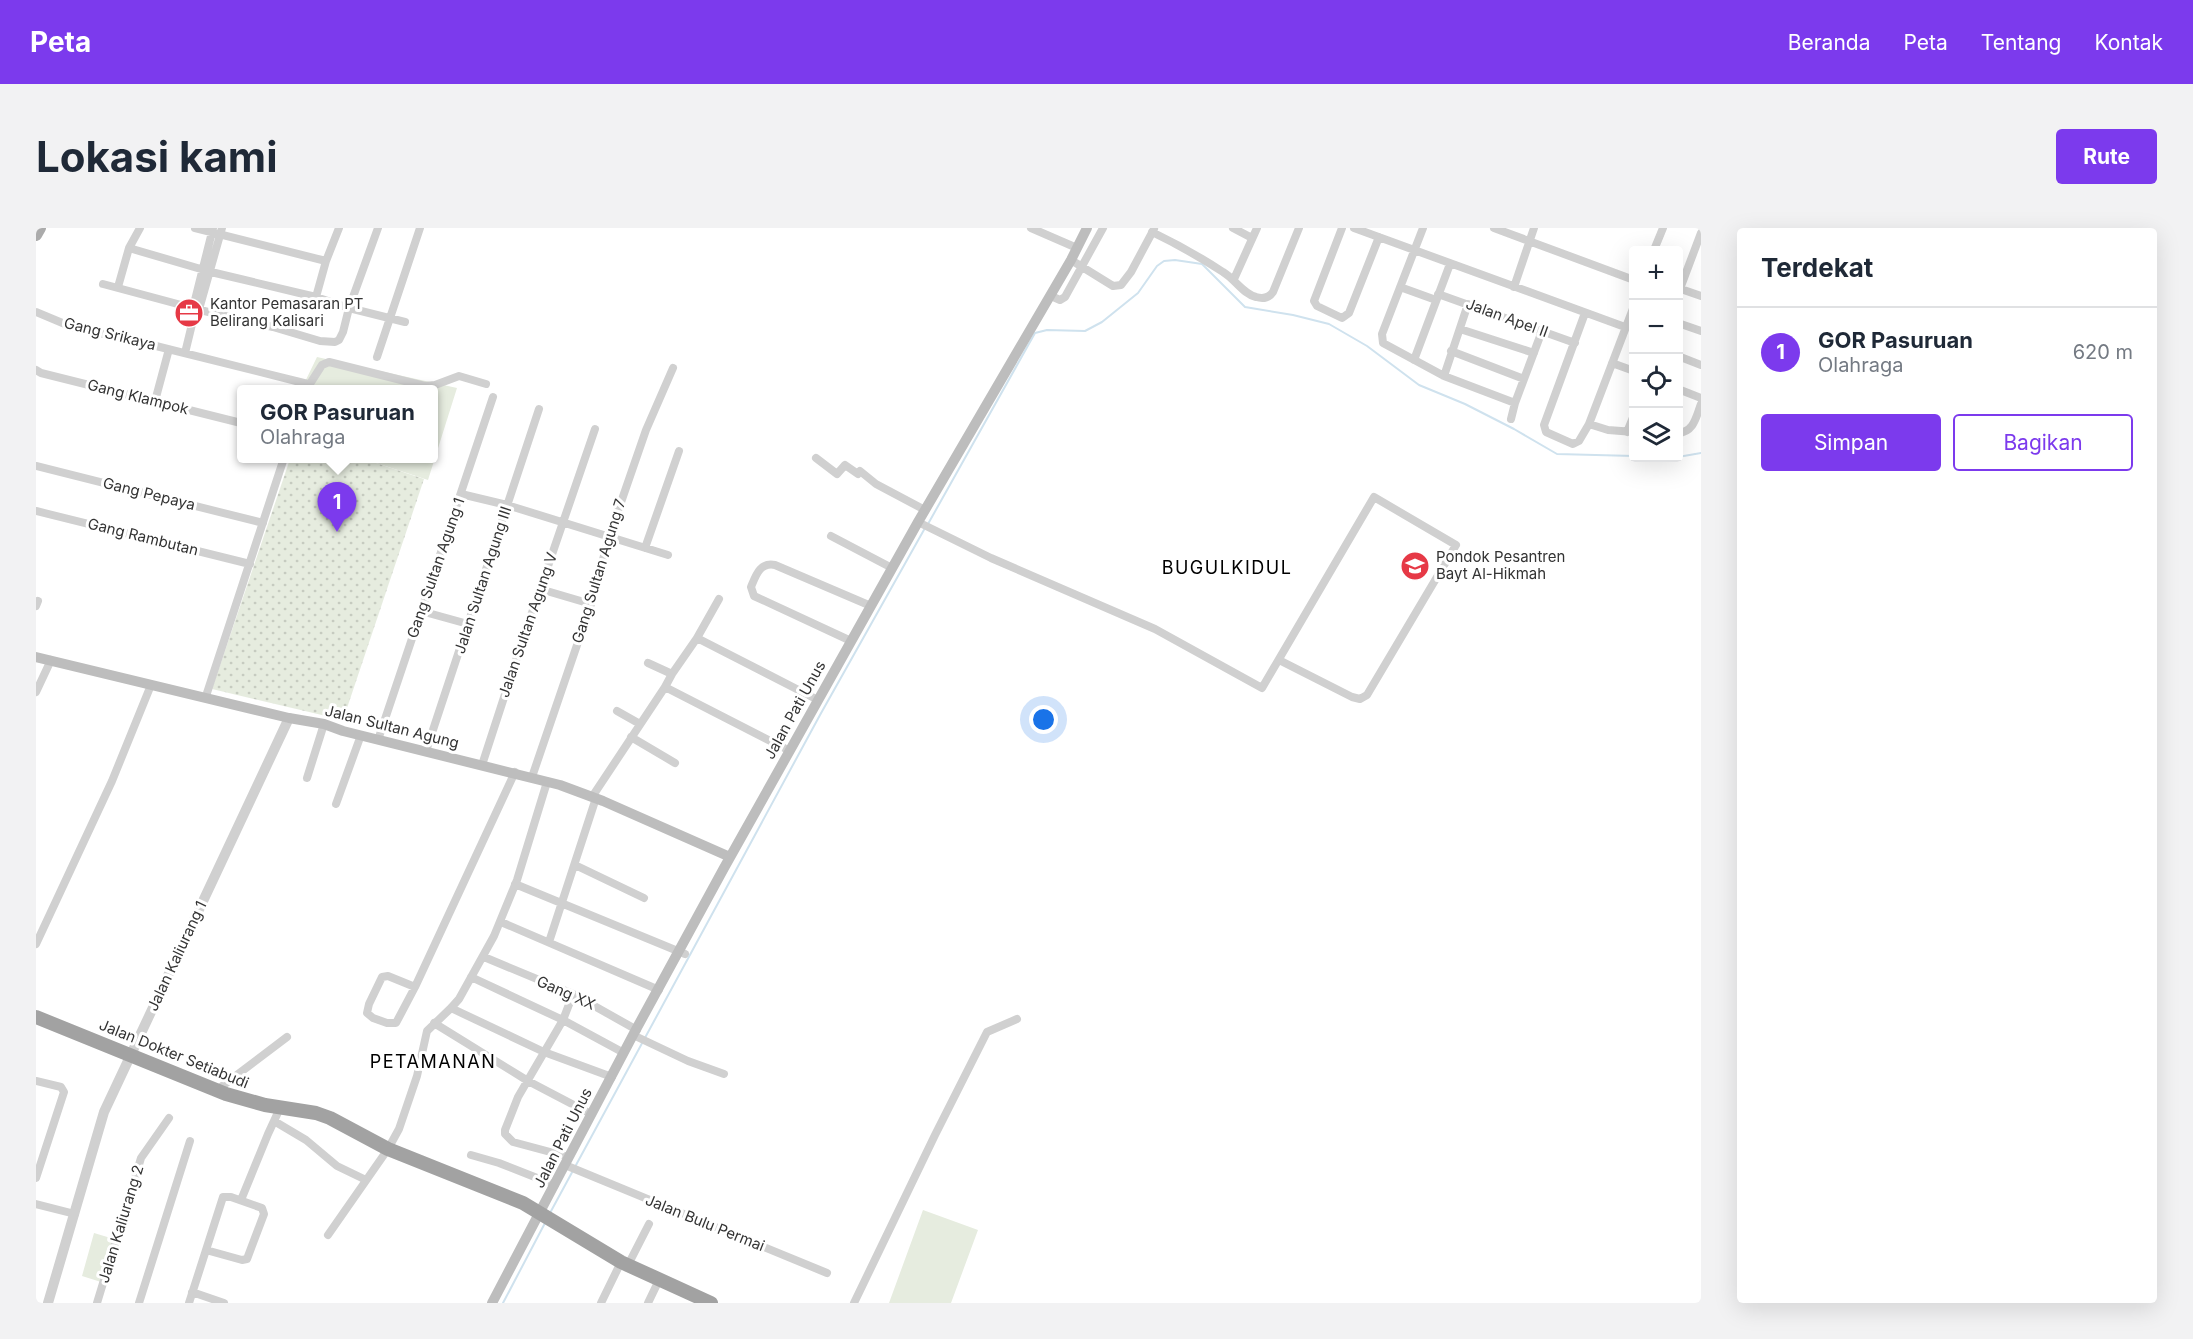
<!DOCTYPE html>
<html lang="id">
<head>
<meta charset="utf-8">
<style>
  :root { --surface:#fff; --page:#f2f2f3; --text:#1f2937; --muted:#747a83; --line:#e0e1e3; --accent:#7c3aed }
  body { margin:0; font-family:Inter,sans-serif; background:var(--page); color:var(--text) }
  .controls { position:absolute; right:18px; top:18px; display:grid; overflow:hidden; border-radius:6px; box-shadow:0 6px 24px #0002 }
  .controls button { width:54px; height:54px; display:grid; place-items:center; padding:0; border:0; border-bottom:2px solid var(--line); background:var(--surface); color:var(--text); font:30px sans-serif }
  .you { position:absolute; left:1008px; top:492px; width:21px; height:21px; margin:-15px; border:4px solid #fff; border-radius:50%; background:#1a73e8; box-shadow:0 0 0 9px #1a73e833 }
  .badge { display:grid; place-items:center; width:39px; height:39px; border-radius:50%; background:var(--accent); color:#fff; font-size:20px; font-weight:700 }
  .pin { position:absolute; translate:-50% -50px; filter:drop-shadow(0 2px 3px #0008) }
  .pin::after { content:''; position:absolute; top:32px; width:21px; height:18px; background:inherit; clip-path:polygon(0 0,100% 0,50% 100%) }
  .popup { position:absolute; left:201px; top:157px; width:201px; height:78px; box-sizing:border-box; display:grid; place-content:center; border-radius:6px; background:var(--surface); filter:drop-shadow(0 2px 4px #0005); font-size:20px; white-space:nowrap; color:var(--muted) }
  .popup b { font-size:22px; color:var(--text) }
  .popup::after { content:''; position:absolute; left:50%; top:100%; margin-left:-12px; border:12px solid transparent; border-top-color:var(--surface) }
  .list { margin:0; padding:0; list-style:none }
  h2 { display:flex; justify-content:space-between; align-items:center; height:78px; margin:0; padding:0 24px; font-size:26px }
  h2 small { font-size:20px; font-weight:400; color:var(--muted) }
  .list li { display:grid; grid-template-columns:39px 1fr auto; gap:18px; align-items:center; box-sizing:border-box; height:90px; padding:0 24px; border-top:2px solid var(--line) }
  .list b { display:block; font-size:22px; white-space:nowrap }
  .list p { margin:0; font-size:20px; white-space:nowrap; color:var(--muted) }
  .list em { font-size:20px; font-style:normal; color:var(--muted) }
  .actions { display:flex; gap:12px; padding:18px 24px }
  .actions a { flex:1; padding:14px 0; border:2px solid var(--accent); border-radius:6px; text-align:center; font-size:21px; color:var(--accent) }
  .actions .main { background:var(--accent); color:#fff }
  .icon { flex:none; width:33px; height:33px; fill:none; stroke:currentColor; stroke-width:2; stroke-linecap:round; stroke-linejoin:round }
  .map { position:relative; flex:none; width:1665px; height:1075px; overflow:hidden; border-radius:6px }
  header { display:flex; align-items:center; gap:36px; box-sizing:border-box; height:84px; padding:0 30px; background:var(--accent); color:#fff }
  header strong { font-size:28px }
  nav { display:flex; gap:33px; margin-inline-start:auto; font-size:21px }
  .intro { display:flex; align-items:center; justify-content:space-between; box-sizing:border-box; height:144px; padding:0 36px }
  h1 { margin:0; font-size:42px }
  .button { padding:15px 27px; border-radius:6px; background:var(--accent); color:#fff; font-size:21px; font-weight:700 }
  main { display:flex; gap:36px; padding:0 36px }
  aside { flex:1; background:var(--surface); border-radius:6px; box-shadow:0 6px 24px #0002 }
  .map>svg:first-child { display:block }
</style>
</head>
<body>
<header>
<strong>Peta</strong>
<nav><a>Beranda</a><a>Peta</a><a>Tentang</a><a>Kontak</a></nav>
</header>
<div class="intro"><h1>Lokasi kami</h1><a class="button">Rute</a></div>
<main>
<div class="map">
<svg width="1665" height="1075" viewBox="0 0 1665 1075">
  <defs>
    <pattern id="park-dots" width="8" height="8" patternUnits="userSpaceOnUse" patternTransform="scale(1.5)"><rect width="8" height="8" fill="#e6ecdf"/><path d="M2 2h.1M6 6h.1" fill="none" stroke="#c6cbc0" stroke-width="1.8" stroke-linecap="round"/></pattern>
  </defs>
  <rect width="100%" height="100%" fill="#fff"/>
  <path fill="#e6ecdf" d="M281,129L421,160L392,252L328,231L397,230V162H265Z
    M887,982L942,1002L915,1075H853Z
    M58,1005L78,1011L65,1054L46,1048Z"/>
  <path fill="url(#park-dots)" d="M254,231H328L388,251L307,492L176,461Z"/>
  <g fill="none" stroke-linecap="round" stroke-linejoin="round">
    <path stroke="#cfe2ee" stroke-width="2" d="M1642,229L1665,225
      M892,296L999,105L1011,102L1049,103L1066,94L1102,65L1121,38L1128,33L1139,32L1166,36L1209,79L1257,87L1293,96L1331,118L1383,157L1429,176L1478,201L1521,226L1598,228
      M514,985L784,487L889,300
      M467,1075L509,995"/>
    <path stroke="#d0d0d0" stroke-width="8" d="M159,0L290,33
      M995,0L1041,20
      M1197,0L1216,10
      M1306,0L1278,73L1281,78L1306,90L1313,85L1343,9
      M1318,0L1589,99
      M1387,0L1346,106L1347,115L1408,148L1479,175
      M1458,0L1598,52
      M1116,4C1141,16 1164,29 1187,44C1199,51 1207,66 1220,69C1227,71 1233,70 1237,64L1263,0
      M93,20L175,44L280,69L313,80L369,94
      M1618,22L1627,0
      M1035,32L1077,58L1085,57L1095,44L1118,1
      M1198,51L1221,0
      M67,56L164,82L237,99L284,113L299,114L303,112L307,104L313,80L342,0
      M82,59L93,20L104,0
      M1364,59L1400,72
      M1478,59L1498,0
      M1642,60L1665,68
      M1402,66L1539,115
      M1642,66L1665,5
      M1015,68L1024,72L1029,69L1067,0
      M280,69L290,33L303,0
      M0,84L36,99L108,115L272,156
      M162,85L186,0
      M1549,85L1508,197L1510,204L1537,216L1543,213L1553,196L1598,78
      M1642,95L1665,103
      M1424,101L1498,125
      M1415,123L1488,151
      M149,125L158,88L157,80L177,0
      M1642,128L1665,137
      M341,129L384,0
      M1378,132L1414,36
      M1576,135L1598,143
      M0,142L5,145L205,195
      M1408,148L1432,76
      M1642,161L1665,170
      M270,162L286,137L293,134L389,158L399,157L423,148L450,156
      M119,173L133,121
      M1475,191L1479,175L1506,103
      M1553,196L1572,202L1598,204
      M1591,204L1598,187
      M1642,205C1658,204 1660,189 1665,176
      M780,230L801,246L809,237L822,246L824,243L840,256L889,282
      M0,238L227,295
      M425,266L471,277L632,327
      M0,283L214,336
      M882,294L955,330L1119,401L1226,460C1263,396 1301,333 1338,269L1420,317L1331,467L1324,471L1316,469L1243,432
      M795,308L856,340
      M609,320L643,223
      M504,361L555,376
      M0,378L2,373
      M385,383L432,396
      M661,410L683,371
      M815,413L718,368L715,359C720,347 724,334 739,337L835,378
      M612,435L636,446
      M629,459L636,446L661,410L782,472
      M0,464L15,432
      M170,468L248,230
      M581,483L604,496
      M595,509L639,535
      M342,512L457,169
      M390,523L503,181
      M446,537L487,411L559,201
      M496,549L555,376L573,309L610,202L637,140
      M271,550L288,496
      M556,569L629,459L754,523
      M300,576L325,507
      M539,637L608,670
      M479,656L649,726
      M465,694L623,762
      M513,714L560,570
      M0,716L76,553L115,457
      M448,729L537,766L601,802
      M435,749L527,792L588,825
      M379,759L352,748L346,749L333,776L331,785L337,790L351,795H360L379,759L479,544
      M415,780L508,824L576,849
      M398,795L492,853L555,886
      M597,807L652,833L688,846
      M0,853L25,859L28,864L0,950
      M181,862L251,809
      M238,893L270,912L301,938L330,952
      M435,927L463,935L519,957
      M533,929L477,914L469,906V902L482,869L527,792L537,766
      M529,937L791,1045
      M205,972L232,906L244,880
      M0,976L39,986
      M292,1007L352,921L363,901L381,848L391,803L415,780L423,771L458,708L481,652L511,554
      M592,1037L613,996
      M156,1064L188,1075
      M61,1075L105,930L133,890
      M103,1075L154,913
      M153,1075L187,969H195L226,980L228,986L211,1031L206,1032L170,1022
      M565,1075L585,1034
      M612,1075L623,1052
      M818,1075L899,907L951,804L981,791"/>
    <path stroke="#d0d0d0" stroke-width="10" d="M12,1075L68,884L253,490"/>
    <path stroke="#bdbdbd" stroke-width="10" d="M0,429L253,490L288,496L307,503L524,557L567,573L694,629
      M456,1075L597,807L688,640L882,294L1035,32L1051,0"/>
    <path stroke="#ababab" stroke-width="12" d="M0,7L4,0"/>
    <path stroke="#a2a2a2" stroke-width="14" d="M0,789L190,866L229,877L280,885L294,890L352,921L487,975L585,1034L675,1075"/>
  </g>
  <defs>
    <g id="office-disc" transform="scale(1.5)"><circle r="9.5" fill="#e63946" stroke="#fff"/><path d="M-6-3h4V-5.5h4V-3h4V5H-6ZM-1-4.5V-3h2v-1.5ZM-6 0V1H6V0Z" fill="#fff"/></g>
    <g id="school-disc" transform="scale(1.5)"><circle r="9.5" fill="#e63946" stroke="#fff"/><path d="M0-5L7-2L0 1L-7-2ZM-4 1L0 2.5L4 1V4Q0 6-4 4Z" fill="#fff"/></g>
  </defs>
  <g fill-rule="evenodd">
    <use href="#office-disc" x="153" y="85"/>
    <use href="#school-disc" x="1379" y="338"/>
  </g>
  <g text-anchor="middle" stroke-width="6" stroke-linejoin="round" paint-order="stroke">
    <g font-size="15" fill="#333" stroke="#fff" text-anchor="start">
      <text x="174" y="81">Kantor Pemasaran PT<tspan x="174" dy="17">Belirang Kalisari</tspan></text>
      <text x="1400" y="334">Pondok Pesantren<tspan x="1400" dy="17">Bayt Al-Hikmah</tspan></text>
    </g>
    <g font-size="15" fill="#333" stroke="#fff">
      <text transform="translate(1471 90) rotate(20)" y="5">Jalan Apel II</text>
      <text transform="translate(74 106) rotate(14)" y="5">Gang Srikaya</text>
      <text transform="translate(102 169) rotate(14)" y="5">Gang Klampok</text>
      <text transform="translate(113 266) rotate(14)" y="5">Gang Pepaya</text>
      <text transform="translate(107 309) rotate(14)" y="5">Gang Rambutan</text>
      <text transform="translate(400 340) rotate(-71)" y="5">Gang Sultan Agung 1</text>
      <text transform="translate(563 343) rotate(-73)" y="5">Gang Sultan Agung 7</text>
      <text transform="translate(447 352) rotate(-72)" y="5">Jalan Sultan Agung III</text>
      <text transform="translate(492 397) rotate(-71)" y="5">Jalan Sultan Agung V</text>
      <text transform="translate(759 482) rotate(-61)" y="5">Jalan Pati Unus</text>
      <text transform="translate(356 499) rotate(14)" y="5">Jalan Sultan Agung</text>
      <text transform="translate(141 728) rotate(-65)" y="5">Jalan Kaliurang 1</text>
      <text transform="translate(530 765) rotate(24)" y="5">Gang XX</text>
      <text transform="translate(138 826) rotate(22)" y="5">Jalan Dokter Setiabudi</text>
      <text transform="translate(527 910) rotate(-63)" y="5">Jalan Pati Unus</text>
      <text transform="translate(669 995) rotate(22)" y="5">Jalan Bulu Permai</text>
      <text transform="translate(85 996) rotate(-73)" y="5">Jalan Kaliurang 2</text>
    </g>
    <g font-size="18" letter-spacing="1.5" fill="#000" stroke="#fff">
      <text x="1191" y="346">BUGULKIDUL</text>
      <text x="397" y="840">PETAMANAN</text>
    </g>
  </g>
</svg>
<div class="controls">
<button>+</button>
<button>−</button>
<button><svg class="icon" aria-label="locate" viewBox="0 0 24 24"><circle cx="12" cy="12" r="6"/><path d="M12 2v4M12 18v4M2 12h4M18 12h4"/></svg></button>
<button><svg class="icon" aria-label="layers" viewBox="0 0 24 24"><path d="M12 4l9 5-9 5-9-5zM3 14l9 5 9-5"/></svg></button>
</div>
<div class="you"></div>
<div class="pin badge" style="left:301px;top:304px">1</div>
<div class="popup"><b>GOR Pasuruan</b>Olahraga</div>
</div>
<aside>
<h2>Terdekat<small></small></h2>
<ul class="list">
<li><span class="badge">1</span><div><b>GOR Pasuruan</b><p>Olahraga</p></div><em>620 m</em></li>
</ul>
<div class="actions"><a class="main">Simpan</a><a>Bagikan</a></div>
</aside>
</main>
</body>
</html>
